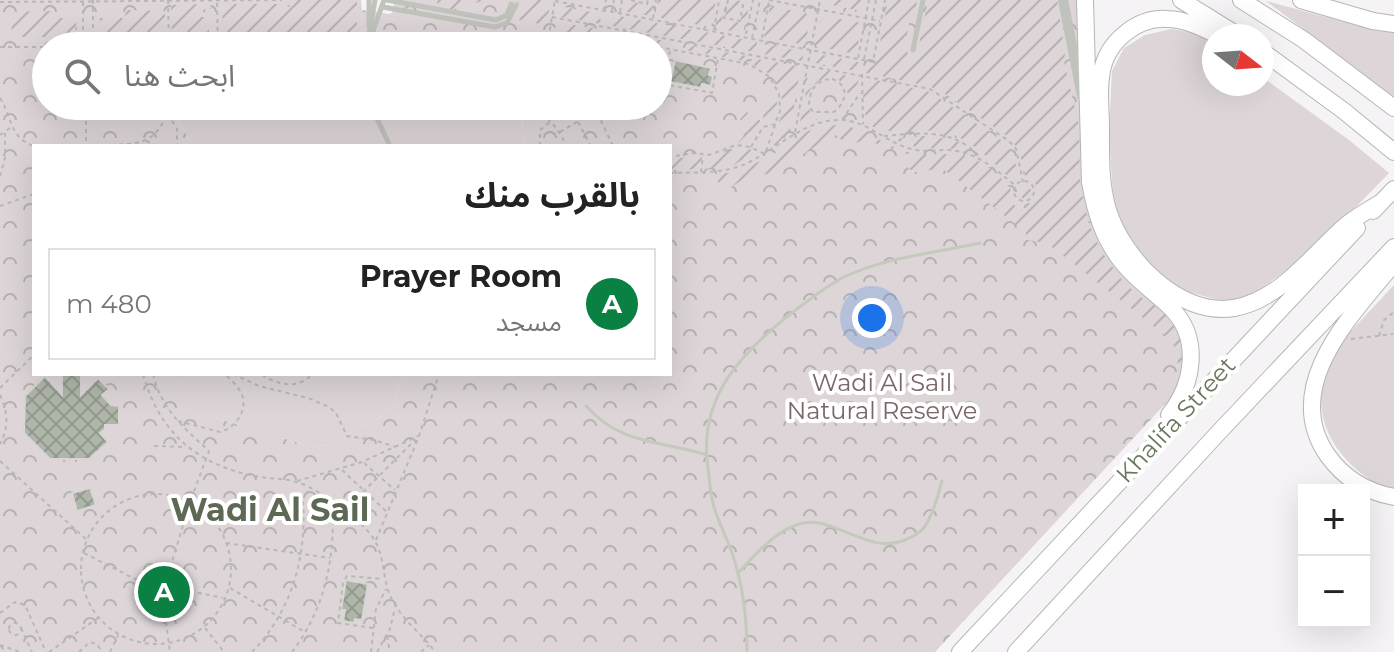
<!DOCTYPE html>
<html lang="ar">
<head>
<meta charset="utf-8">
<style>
  :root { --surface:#fff; --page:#f6f6f6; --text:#222; --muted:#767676; --line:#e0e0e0; --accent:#0b8043 }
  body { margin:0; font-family:Montserrat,"Noto Sans Arabic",sans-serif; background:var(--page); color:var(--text); direction:rtl }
  .controls { position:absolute; right:24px; bottom:24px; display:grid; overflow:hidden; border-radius:0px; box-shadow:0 8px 32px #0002 }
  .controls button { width:72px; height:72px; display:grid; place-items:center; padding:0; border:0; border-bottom:2px solid var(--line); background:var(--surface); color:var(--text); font:40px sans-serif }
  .compass { position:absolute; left:1202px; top:24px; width:72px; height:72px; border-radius:50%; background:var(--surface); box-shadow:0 8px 32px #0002; rotate:107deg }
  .you { position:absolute; left:872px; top:318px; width:28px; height:28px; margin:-20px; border:6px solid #fff; border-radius:50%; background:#1a73e8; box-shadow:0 0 0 12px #1a73e833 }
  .badge { display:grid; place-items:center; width:52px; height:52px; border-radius:50%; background:var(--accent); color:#fff; font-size:26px; font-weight:700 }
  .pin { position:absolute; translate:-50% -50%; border:4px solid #fff; box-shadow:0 2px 8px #0006 }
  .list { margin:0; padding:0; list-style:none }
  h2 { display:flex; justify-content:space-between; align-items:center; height:104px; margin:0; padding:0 32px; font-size:34px }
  h2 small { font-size:26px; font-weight:400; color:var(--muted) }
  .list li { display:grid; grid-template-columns:52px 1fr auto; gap:24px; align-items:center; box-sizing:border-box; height:112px; margin:0 16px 16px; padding:0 16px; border:2px solid var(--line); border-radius:0px }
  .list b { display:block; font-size:30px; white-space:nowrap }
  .list p { margin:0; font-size:26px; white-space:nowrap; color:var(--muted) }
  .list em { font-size:26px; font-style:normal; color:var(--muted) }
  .icon { flex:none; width:44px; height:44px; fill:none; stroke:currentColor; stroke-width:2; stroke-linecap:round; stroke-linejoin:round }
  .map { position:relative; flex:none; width:1394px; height:652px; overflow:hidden; direction:ltr }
  .search { position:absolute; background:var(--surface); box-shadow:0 8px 32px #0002; left:32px; top:32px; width:640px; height:88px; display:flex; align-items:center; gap:20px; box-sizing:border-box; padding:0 28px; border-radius:44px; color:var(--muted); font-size:30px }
  .panel { position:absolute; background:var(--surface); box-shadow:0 8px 32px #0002; left:32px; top:144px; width:640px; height:232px; border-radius:0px; direction:rtl }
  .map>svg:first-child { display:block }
</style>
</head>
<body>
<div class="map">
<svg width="1394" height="652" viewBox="0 0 1394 652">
  <defs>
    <pattern id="park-crowns" width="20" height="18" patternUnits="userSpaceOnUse" patternTransform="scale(2)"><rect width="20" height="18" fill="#ddd5d7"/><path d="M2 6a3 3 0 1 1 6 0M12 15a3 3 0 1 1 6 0" fill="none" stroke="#b7b2b2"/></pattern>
    <pattern id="garden-furrows" width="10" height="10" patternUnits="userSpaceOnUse" patternTransform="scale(2)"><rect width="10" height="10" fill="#ddd5d7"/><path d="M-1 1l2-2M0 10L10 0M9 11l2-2" fill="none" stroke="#b7b2b2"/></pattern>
    <pattern id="building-cross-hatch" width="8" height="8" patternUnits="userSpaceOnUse" patternTransform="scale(2)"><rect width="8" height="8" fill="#afb6a9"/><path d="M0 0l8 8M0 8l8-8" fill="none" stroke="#92998d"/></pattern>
  </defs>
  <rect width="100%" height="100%" fill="#f6f3f6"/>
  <path fill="#ddd5d7" d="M1266,1L1378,31L1394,32V97Z
    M1172,29L1194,33L1214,43V84H1262V77L1349,140L1389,173L1311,253L1247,298L1222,301L1185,291L1168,282L1140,255L1119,219L1113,196L1109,133L1112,71L1124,48L1145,35Z
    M242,106H471L484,112L522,119L524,146H193L176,117L187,107L209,109Z
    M1394,285V490C1375,487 1351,467 1340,452C1319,426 1315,391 1330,360C1339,341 1378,303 1394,285Z
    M175,374H407L400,381L395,402L381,417L353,430L340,443L312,447L181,408Z"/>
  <path fill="url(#park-crowns)" fill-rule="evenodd" d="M0,0H361L362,10L389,14L392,13L395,0H1082L1085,166L1178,321L1179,389L935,652H0ZM46,46H658V106H471L484,112L522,119L524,146H670V374H407L400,381L395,402L381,417L353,430L340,443L312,447L182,408L175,374H34V146H193L176,117L186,107L209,109L242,106H46Z"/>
  <path fill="url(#garden-furrows)" d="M286,0H357V33L223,36L222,4H284L291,8Z
    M438,0H485L452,10L442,8L437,3Z
    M523,0H551L547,21L540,24L515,19L518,2L523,3Z
    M624,0L647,5L648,0H653L651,16L622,11Z
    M658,0H716L711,27L655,17Z
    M721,0H726L722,19L740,23L745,2L750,3L743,33L715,28Z
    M728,0L743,1L739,20L725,17Z
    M825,0H866L864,12L828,4Z
    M888,0H917L916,9H912L906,39L910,40L907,53L917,55L928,0H1057L1065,54L1064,61L1079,126L1080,185L1089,224L1101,251L1124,283L1148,303L1160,308L1173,318L1188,354L1179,388L1177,351L1169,338L1047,243L1026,240V232L946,171L940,169L914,172L908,168L907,154L866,140L846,145L837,135L822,141L805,154L803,151L797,154L800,158C781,177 767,171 746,179C737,182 730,188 723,193L715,175C740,172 762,162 783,148C793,141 802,132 814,129C859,115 873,144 912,153C934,157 957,150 978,161C991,167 1001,178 1011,189L1009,196L1015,206L1028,209L1032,195L1027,199L1022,198L1019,189L1027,185L1033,193L1036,184L1026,178L1019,151L1010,138L941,91L928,86L866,73L868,64L875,65L883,27L889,28L891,17L885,15Z
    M210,4L211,9L196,10L197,17H209V36L172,37L171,5Z
    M559,6L601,14L600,20L615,21V17L608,14L757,42L756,50L761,51L763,44L804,52L802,61L557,16Z
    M770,6L806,13L810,20L805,45L764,37Z
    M126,10L165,11V36L100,37V18H125Z
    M51,11V18H77L75,31L67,37H12L11,12Z
    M826,16L862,23L856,54L814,46L819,22Z
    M561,23L606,30L605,35C588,33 577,33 565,46H552L555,27L560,28Z
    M610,31L671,42L670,47L609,36Z
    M686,45L747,56L746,61L685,50Z
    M813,53L862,63L860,72L811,62Z
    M752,58L795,66L799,77L790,131L775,146L771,142C788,110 789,79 751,63Z
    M819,69L838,73L837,79C822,75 810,84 807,98H805L808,74L814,75Z
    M840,74L859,79L851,104L847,106L844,104L848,93L839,80Z
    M871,79L930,92L1007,144L1012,152L1019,176L1012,180C990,160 966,132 934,131C912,130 892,135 871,126C862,115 862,93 865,80Z
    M776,96L778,112L775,121L766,123L763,120L764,109L760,104Z
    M804,100L807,101L810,111L818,114L819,118L804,126L800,122Z
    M747,112L754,119L760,120C760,131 756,141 747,146L738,143L747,132L740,119Z
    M924,136L955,140L968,149L919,148L893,139Z
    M739,147L756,151L734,165L703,169L704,160Z
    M696,154L702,156L701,169L670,170V161Z"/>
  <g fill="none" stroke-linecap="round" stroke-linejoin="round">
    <path stroke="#c4cabc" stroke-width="3" d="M586,406C622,446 661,440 707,455
      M738,573C755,555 774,532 799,524C832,513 867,556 905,540C915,536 924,531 928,521C935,509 938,494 942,481
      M747,652C747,620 743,586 733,556C728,540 720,526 715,510C710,497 710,482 708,468C698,399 739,355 789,315C806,302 825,287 844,277C886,257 935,253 980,243"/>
  </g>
  <path fill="url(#building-cross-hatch)" stroke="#d8d6d7" stroke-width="2" d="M675,60L711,68L709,75L713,76L711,86L702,84L701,88L670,82Z
    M99,106H122L121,121L99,120Z
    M62,374H81V395L98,378L109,389L102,395L111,405L119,406V425H105V429L100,433L108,442L89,459H50L24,433L25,396L45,376L62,395Z
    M90,488L96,505L77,511L72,493Z
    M151,575L181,578L178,608L148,605Z
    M346,580L368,584L362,620L355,619L354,623L343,621L345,610H341Z"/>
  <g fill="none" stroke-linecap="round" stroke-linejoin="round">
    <g stroke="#b3b8af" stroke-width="18">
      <path id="primary" d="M1085,0L1090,182C1095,211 1103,238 1122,262C1136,280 1155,292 1171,308C1201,338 1194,384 1169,415
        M1181,0L1239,36
        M1241,0L1304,40L1394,108
        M1301,0L1373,21L1394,24
        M1219,36C1203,28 1185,19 1167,19C1137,17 1107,42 1102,71C1098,89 1101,108 1101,126C1101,154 1100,183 1108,210C1123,258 1178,317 1234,308C1280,300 1312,255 1345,226C1356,217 1368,210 1380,203
        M1262,51L1344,111L1394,152
        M1373,211L1394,189
        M1394,263C1353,314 1279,386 1328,456C1344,478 1367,492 1394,497
        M960,652L1357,228
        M1016,652L1219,432L1394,247"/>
    </g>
    <path stroke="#b7bab4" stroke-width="2" stroke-dasharray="4 4" stroke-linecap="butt" d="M93,0V46
      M168,0L169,46
      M631,0L647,4L648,0
      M728,0L724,18L740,21L744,0
      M769,0L880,21
      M555,1L873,62L885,0
      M0,2L282,0
      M217,3L218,45
      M604,10L606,0
      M612,11L614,0
      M620,12L622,0
      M552,17L930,89L1009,141L1016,149L1023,182
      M653,18L656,0
      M714,30L719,0
      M746,34L753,0
      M752,38L760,0
      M762,38L769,1
      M83,46V0
      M201,46H356
      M547,46L555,0
      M568,46C590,26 626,41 652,46
      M0,47H46
      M658,47L749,64L770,77L779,94L780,111L765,154L750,147L736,145L709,155L693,153L670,157
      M670,51L664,84L712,93L718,59
      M858,58L869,0
      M864,59L876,0
      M862,74L863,124
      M832,79C850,85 847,102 834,112H813L809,106C809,91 816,79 832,79Z
      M0,98C12,116 9,138 34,146
      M527,106C545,114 559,127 566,146
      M594,106L613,146
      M168,114L177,129V146
      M842,120L860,93
      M86,121V146
      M578,122L591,146
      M560,132L596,111
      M795,132L820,0
      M0,135L10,128
      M884,136C919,133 953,128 979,156
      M146,141L158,146
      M95,146C137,142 154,151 170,106
      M540,146V130L569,106
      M621,146H633
      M751,147L763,127L776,124
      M701,172L703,156
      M670,173C694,172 720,174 743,165C776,151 804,118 843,120C870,122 890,146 916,150C927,152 937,150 947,150C977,151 994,169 1016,186
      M0,176L5,158V133
      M1014 191a10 10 0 1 1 20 0a10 10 0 1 1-20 0Z
      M0,206L34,194
      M1379,336L1384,320L1394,312
      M1351,339L1393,334
      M143,374C159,432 196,464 254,476C268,479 284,478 297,482C313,487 331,500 344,510C355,518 368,529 375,541C386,560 382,586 395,605C406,623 423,635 435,652
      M153,374C161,409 184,428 209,451L190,502L171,565
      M233,374L259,386L308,398L329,407L336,413L347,436L374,440L396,447
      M262,375C279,385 298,390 312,374
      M0,388L34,355
      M0,395C8,412 9,427 0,444
      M178,421L220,432C235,428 248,411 242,395C239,387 231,380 225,374
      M154,446L186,447
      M0,461L86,539
      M364,463L395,490
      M342,470L387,512
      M297,481L362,462L418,436
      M81 569a75 75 0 1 1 150 0a75 75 0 1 1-150 0Z
      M346,509L415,440
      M376,540L419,436L439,374
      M226,543L330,558
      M84,553L139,581
      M139 589a25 25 0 1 1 50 0a25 25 0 1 1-50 0Z
      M230,588L303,631
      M190,591L223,598
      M0,613L15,602L25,605L46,652
      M165,614L170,652
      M9 629a6 6 0 1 1 12 0a6 6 0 1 1-12 0Z
      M21,628L32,652
      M205,628L224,652
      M373,628L338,623L343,583L347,576L383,579
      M387,636L390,652
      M0,645L20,652
      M1,646L5,652
      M49,652L98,618
      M79,652L90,642L97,644L102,652
      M110,652L118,635
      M252,652C292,611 307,556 303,500
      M292,652C325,609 336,556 332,502
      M371,652L376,609L386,589
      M377,652L390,629L395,608
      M421,652L429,645"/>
    <path stroke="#bfc3bb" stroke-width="5" d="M387,0L496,20L507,15L511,4
      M383,7L495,27L507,23L516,5
      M369,26V0
      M373,31L384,0
      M367,46L375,0
      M913,50L923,0
      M371,106L390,146"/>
    <path stroke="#bfc3bb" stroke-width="10" d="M1063,0L1082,96"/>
    <use href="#primary" stroke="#fff" stroke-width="16"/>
  </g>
  <g text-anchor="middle" stroke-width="8" stroke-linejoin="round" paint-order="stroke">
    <g font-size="24" fill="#7a6667" stroke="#fff">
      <text x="882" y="391">Wadi Al Sail<tspan x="882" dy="28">Natural Reserve</tspan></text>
    </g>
    <g font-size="24" fill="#69775e" stroke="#fff">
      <text transform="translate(1176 420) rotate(-47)" y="8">Khalifa Street</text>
    </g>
    <g font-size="32" font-weight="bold" fill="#5d6855" stroke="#fff">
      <text x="270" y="521">Wadi Al Sail</text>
    </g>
  </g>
</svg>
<div class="controls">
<button>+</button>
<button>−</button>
</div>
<svg class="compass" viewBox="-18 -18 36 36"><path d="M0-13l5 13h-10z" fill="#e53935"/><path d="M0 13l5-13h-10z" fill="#767676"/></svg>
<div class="you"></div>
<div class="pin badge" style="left:164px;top:592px">A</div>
<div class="search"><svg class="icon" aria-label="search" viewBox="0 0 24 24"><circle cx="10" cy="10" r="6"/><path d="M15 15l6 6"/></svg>ابحث هنا</div>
<section class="panel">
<h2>بالقرب منك<small></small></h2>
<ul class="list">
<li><span class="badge">A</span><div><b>Prayer Room</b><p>مسجد</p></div><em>480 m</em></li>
</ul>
</section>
</div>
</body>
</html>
